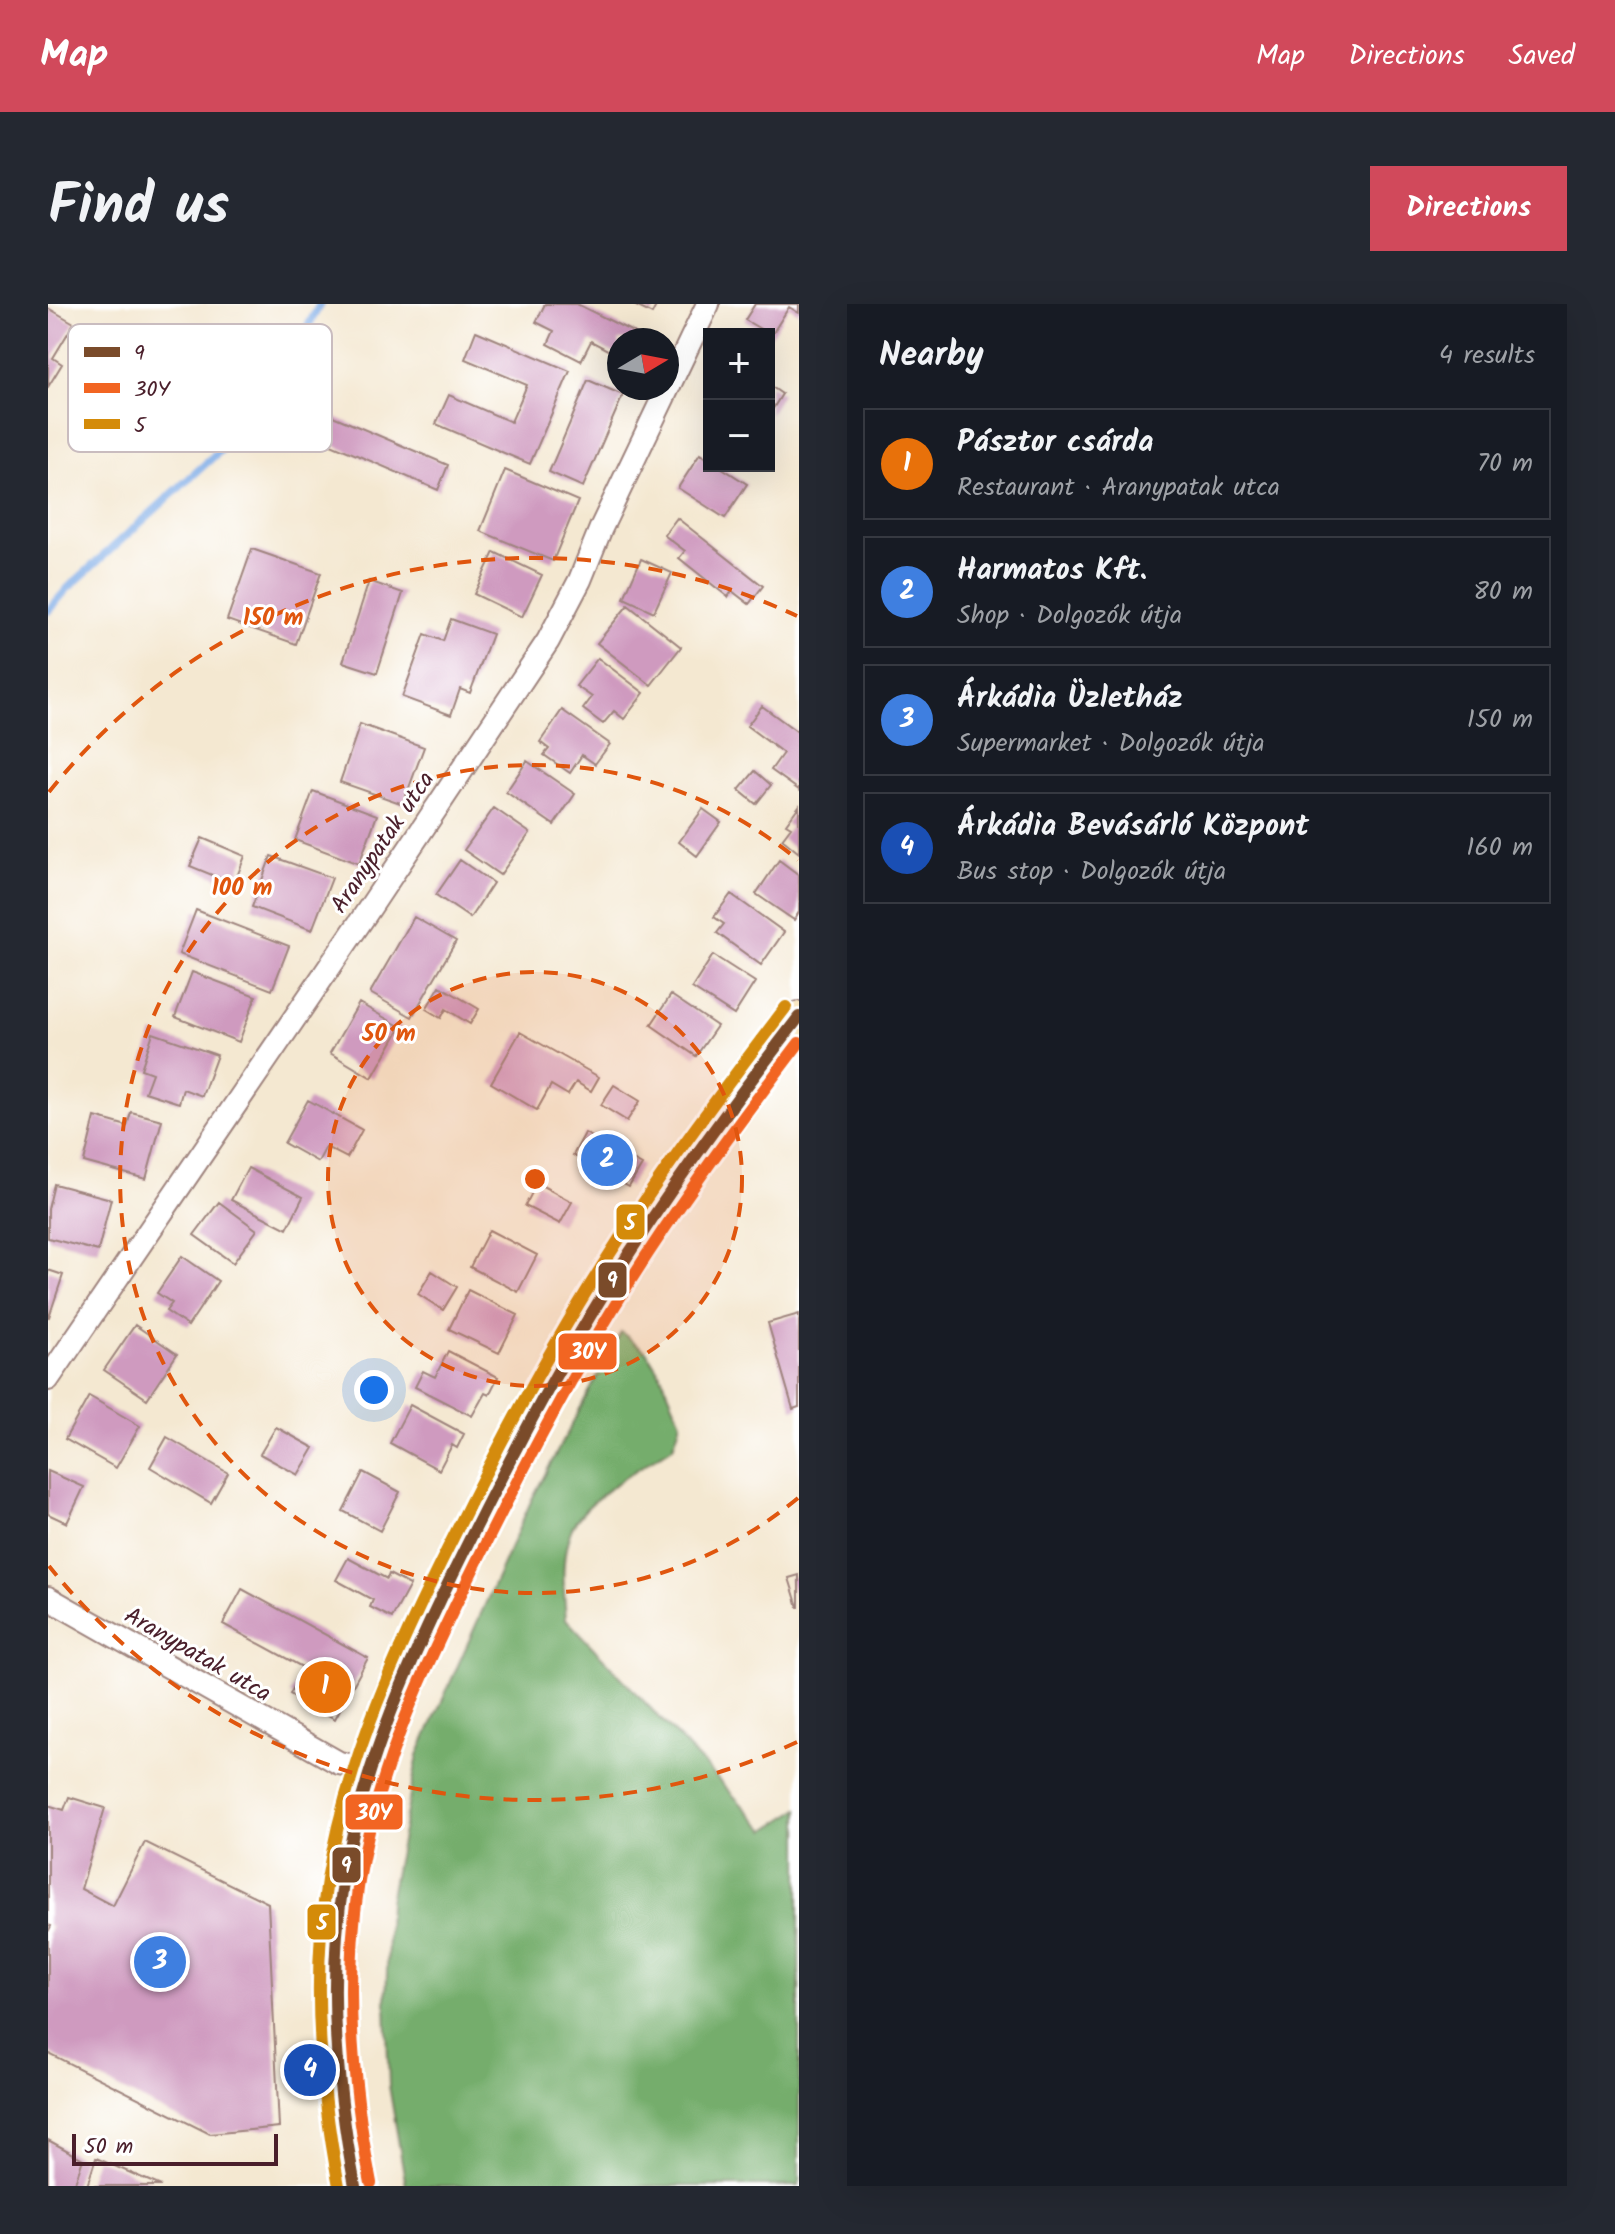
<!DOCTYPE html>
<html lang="en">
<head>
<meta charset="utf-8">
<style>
  :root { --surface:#171b24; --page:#242831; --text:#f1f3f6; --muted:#9ea1a6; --line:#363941; --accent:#d1495b }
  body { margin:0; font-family:Kalam,sans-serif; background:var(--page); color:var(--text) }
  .controls { position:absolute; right:24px; top:24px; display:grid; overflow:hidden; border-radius:0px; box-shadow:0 8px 32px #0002 }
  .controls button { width:72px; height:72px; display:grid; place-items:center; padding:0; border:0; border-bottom:2px solid var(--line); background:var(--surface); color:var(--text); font:40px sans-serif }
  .compass { position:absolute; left:559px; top:24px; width:72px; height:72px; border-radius:50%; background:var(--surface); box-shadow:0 8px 32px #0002; rotate:80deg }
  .scale { position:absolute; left:24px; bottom:20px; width:206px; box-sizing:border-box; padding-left:8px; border:4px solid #4a1f2b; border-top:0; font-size:22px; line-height:28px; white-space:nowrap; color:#4a1f2b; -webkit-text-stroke:6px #fff; paint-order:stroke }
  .you { position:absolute; left:326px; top:1086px; width:28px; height:28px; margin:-20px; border:6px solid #fff; border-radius:50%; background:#1a73e8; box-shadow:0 0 0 12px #1a73e833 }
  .badge { display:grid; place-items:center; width:52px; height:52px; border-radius:50%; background:var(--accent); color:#fff; font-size:26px; font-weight:700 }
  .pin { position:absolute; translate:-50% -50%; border:4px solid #fff; box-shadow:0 2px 8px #0006 }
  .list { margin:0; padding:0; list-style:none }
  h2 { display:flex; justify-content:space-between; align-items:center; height:104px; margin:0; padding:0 32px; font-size:34px }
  h2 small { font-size:26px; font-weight:400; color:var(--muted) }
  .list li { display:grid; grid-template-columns:52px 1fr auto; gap:24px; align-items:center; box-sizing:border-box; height:112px; margin:0 16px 16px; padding:0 16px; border:2px solid var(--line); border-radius:0px }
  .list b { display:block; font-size:30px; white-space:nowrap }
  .list p { margin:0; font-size:26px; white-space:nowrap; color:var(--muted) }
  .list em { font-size:26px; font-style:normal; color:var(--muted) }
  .map { position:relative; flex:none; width:751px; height:1882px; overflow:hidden; border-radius:0px }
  header { display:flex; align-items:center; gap:48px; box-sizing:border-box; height:112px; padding:0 40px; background:var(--accent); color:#fff }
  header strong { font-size:38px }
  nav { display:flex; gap:44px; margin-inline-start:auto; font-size:28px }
  .intro { display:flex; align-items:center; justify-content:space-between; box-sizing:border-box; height:192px; padding:0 48px }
  h1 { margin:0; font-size:56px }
  .button { padding:20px 36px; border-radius:0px; background:var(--accent); color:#fff; font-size:28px; font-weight:700 }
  main { display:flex; gap:48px; padding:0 48px }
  aside { flex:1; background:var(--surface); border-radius:0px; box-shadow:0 8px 32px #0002 }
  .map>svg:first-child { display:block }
</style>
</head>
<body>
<header>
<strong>Map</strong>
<nav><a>Map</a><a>Directions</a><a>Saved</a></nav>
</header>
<div class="intro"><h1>Find us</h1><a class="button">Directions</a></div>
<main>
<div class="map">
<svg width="751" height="1882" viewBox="0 0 751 1882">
  <rect width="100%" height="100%" fill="#fff"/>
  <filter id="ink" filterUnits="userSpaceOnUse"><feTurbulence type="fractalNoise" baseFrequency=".0125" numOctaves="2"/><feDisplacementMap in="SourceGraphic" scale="16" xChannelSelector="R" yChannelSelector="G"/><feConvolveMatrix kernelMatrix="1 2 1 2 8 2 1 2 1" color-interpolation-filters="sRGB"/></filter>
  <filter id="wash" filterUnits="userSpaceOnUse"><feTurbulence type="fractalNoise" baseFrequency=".006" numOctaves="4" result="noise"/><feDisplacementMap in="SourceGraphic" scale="32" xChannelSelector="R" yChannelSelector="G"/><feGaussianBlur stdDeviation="1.8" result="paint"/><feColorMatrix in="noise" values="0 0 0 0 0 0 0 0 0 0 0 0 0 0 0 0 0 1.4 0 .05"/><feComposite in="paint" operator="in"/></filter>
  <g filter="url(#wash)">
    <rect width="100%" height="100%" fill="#f4e8d1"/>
    <path fill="#75ad6c" stroke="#60664c" stroke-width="2" d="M573,1028L598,1047L614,1073L633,1118L625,1143C597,1160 533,1197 522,1229C512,1257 516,1286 518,1315L718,1526L751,1505V1882H358L341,1782L338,1702L341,1597L370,1451L484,1195Z"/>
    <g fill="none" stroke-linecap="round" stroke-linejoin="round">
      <path stroke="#7dabe6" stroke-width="8" d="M0,307L20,284L175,144L245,50L272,0"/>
    </g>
    <g id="blocks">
      <path fill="#cf9abf" d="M497,0H529L593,32L592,36H571V52L543,37L533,57L500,40L506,27L488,18Z
        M584,0H609L604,10Z
        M707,0H751V9L741,3L721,35V30L697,16Z
        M0,4L26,19L5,54L14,60L0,83Z
        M428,27L522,67L482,160L388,120L401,91L463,118L479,81L417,55Z
        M540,76L575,91L535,183L501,168Z
        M721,81L734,90L721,111Z
        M280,110L400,161L390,186L269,134Z
        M652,150L661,156V162H671L699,180L677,214L630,184Z
        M457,166L530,197L505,257L432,227Z
        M629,214L715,282L701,300L684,287L680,293L631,254L637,247L616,231Z
        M204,245L273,269L248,340L179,316Z
        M446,248L494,271L474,313L426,290Z
        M593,255L624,269L606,308L576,294Z
        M321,277L355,289L329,369L295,358Z
        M580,301L633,343L603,381L549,339Z
        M403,315L444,330L422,389L412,385L403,411L354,393L377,330L395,337Z
        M550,354L596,389L576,415L566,407L555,420L535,405L544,393L528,382Z
        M714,402L751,429V486L723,466L735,449L699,422Z
        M514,406L562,440L547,460L534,451L522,469L496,451L501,445L492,438Z
        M312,420L376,443L355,500L292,478Z
        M479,457L527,490L506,521L458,488Z
        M707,467L723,481L708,500L691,486Z
        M265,487L329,511L311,560L247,536Z
        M751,502V549L734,535L743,523L738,520Z
        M446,504L482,529L452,571L416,546Z
        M655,505L673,518L649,552L631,538Z
        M154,534L197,552L186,580L142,562Z
        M223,552L284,574L264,626L204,603Z
        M412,556L445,579L422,614L388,591Z
        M731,556L751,571V608L746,616L708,590Z
        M683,590L736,628L713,661L669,629L676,620L666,613Z
        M148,606L241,642L224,686L131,650Z
        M366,613L408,637L364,713L322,689Z
        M665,651L707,678L686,711L644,684Z
        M144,668L208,692L191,738L127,713Z
        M392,682L431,705L422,720L398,705L393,714L378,705Z
        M623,691L669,722L648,752L603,721Z
        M311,699L353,723L324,774L282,749Z
        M472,728L551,773L543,787L528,778L520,791L503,781L489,806L443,779Z
        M105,729L169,751L154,792L135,785L131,799L97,788L104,769L93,765Z
        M566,781L592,797L579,817L553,801Z
        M260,796L314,826L299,854L278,843L270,858L236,839Z
        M83,808L114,816L98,875L36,858L47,813L79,822Z
        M537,829L594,861L581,883L525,851Z
        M200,864L255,893L239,925L183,896Z
        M489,879L524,898L512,920L477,902Z
        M6,880L63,895L50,947L0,934V905Z
        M171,898L209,926L185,959L146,931Z
        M441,926L489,951L470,988L422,963Z
        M134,952L170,977L140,1022L118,1007L124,999L109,989Z
        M0,966L15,971L1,1013H0Z
        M384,967L409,983L395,1006L370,990Z
        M420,986L470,1011L451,1049L401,1025Z
        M751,1010V1103L745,1105L720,1019Z
        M87,1021L129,1050L99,1095L56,1066Z
        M400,1047L450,1073L441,1091L437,1089L424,1112L367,1083L375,1067L387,1073Z
        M41,1092L92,1122L68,1164L17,1135Z
        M362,1101L416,1130L409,1144L404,1141L391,1166L342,1139Z
        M228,1123L266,1144L250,1171L212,1150Z
        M119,1133L180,1169L163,1199L102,1163Z
        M0,1167L36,1183L19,1219L0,1210Z
        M315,1168L352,1188L332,1227L295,1207Z
        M300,1254L339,1275L341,1270L362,1281L344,1314L322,1303L325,1296L288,1276Z
        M751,1271V1303H750L741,1274Z
        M194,1285L320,1354L287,1415L242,1390L256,1364L175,1320Z
        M21,1493L57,1504L33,1585L65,1602L97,1538L220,1599L231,1823L162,1830L0,1749V1628L3,1622L0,1621V1501L16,1506Z
        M0,1836L35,1855L26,1882H0Z
        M48,1854L113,1882H39Z"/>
    </g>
  </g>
  <g filter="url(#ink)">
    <use href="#blocks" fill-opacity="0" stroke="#9f847e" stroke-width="2"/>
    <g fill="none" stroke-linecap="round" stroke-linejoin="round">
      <g stroke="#9f847e" stroke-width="26">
        <path id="street" d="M0,1075L317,611L500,337L532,276L553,224L660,0
          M0,1294L291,1459L320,1465"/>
      </g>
      <g stroke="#9f847e" stroke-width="34">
        <path id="secondary" d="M307,1882C284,1775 279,1648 302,1540C323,1439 368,1343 414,1251C457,1164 502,1077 553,994C613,896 681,804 751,713"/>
      </g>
      <use href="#street" stroke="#fff" stroke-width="22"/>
      <use href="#secondary" stroke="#f9e7c3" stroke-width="30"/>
      <g stroke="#fff" stroke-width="18">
        <path id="bus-1" d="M307,1882C288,1782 279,1679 295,1579C314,1460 364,1352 417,1245C459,1160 503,1075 553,994C613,896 681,804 751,713"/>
      </g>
      <g stroke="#fff" stroke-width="18">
        <path id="bus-2" d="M323,1879C304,1782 296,1682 310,1584C327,1466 379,1358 431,1253C473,1168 517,1084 566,1003C622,911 686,825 751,739"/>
      </g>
      <g stroke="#fff" stroke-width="18">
        <path id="bus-3" d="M291,1882C272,1782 263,1678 279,1576C299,1454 350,1343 405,1234C453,1136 504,1040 563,948C617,863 677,783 738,703"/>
      </g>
      <use href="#bus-1" stroke="#7a4b2a" stroke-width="12"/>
      <use href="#bus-2" stroke="#f26522" stroke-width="12"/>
      <use href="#bus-3" stroke="#d48b09" stroke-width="12"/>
    </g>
  </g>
  <circle cx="487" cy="875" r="207" fill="#e0560e" fill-opacity=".12"/>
  <g fill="none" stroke="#e0560e" stroke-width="4" stroke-dasharray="14 10">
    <circle cx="487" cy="875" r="207"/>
    <path d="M750 1194A414 414 0 1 1 750 556"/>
    <path d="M749 1438A621 621 0 0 1 1 1262M1 488A621 621 0 0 1 749 312"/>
  </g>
  <g text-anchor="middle" stroke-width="6" stroke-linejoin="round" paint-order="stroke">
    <g font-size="24" fill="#4a1f2b" stroke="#fff">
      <text transform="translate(334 538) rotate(-56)" y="8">Aranypatak utca</text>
      <text transform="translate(150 1350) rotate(30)" y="8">Aranypatak utca</text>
    </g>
  </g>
  <rect x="20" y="20" width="264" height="128" rx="12" fill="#fff" stroke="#c9bcbf" stroke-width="2"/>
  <rect x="36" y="43" width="36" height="10" fill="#7a4b2a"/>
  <rect x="36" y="79" width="36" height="10" fill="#f26522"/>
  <rect x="36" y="115" width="36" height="10" fill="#d48b09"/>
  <g font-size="22" fill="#4a1f2b">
    <text x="86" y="56">9</text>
    <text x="86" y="92">30Y</text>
    <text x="86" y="128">5</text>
  </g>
  <circle cx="487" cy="875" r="12" fill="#e0560e" stroke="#fff" stroke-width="4"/>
  <g font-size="24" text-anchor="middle" font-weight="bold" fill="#e0560e" stroke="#fff" stroke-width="6" stroke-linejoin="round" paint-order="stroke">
    <text x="225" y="321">150 m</text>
    <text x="194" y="591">100 m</text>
    <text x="341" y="737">50 m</text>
  </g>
  <g stroke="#fff" stroke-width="3">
    <rect x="567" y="899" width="31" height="38" rx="8" fill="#d48b09"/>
    <rect x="549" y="957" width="31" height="38" rx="8" fill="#7a4b2a"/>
    <rect x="509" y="1028" width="61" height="39" rx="8" fill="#f26522"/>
    <rect x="296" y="1489" width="60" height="38" rx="8" fill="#f26522"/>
    <rect x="283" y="1542" width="31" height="38" rx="8" fill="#7a4b2a"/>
    <rect x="258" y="1599" width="31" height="38" rx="8" fill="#d48b09"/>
  </g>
  <g font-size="22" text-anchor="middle" font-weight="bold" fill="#fff">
    <text x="582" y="926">5</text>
    <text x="564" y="984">9</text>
    <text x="540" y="1055">30Y</text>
    <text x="326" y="1516">30Y</text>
    <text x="298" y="1569">9</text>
    <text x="274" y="1626">5</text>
  </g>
</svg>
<div class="controls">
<button>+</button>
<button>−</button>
</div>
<svg class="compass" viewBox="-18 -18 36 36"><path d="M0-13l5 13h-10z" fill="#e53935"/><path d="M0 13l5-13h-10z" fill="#9ea1a6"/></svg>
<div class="scale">50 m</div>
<div class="you"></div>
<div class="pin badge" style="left:277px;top:1383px;background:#e8710a">1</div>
<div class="pin badge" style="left:559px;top:856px;background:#3f7fe0">2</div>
<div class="pin badge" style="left:112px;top:1658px;background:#3f7fe0">3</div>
<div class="pin badge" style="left:262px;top:1766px;background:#1a4fb4">4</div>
</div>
<aside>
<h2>Nearby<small>4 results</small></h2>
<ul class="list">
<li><span class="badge" style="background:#e8710a">1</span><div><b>Pásztor csárda</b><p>Restaurant · Aranypatak utca</p></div><em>70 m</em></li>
<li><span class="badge" style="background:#3f7fe0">2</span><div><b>Harmatos Kft.</b><p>Shop · Dolgozók útja</p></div><em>80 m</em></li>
<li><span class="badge" style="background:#3f7fe0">3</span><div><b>Árkádia Üzletház</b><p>Supermarket · Dolgozók útja</p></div><em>150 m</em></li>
<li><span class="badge" style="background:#1a4fb4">4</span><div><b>Árkádia Bevásárló Központ</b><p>Bus stop · Dolgozók útja</p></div><em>160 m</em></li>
</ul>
</aside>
</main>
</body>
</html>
